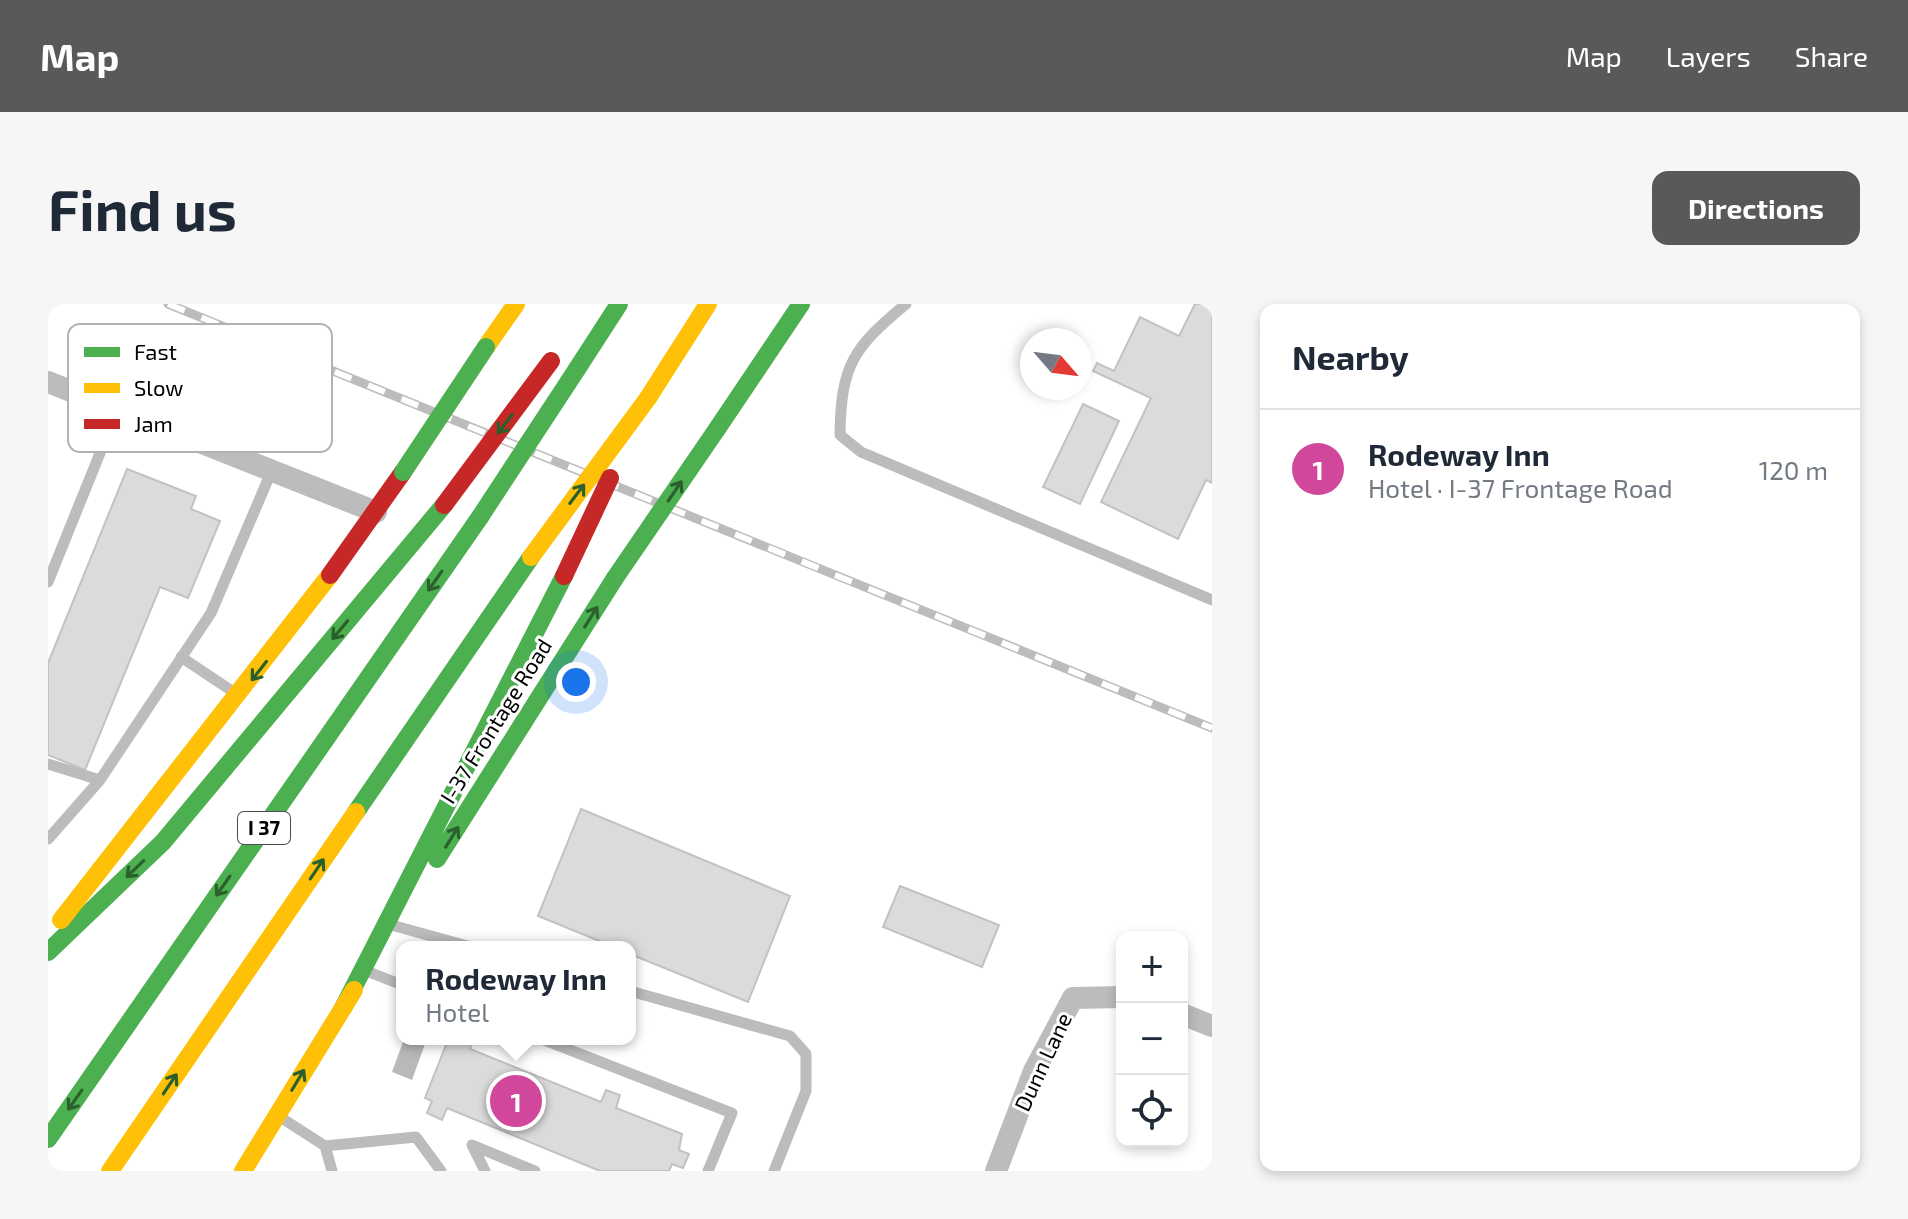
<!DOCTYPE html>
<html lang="en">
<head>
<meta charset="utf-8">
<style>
  :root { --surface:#fff; --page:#f6f6f7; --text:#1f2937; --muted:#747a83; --line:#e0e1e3; --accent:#595959 }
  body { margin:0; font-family:"Exo 2",sans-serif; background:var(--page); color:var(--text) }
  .controls { position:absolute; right:24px; bottom:24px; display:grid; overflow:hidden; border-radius:16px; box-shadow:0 4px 12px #0003 }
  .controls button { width:72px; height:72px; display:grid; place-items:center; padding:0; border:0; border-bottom:2px solid var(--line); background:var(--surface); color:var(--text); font:40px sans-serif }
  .compass { position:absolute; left:972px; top:24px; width:72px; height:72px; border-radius:50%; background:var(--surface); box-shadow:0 4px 12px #0003; rotate:118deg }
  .you { position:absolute; left:528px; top:378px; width:28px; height:28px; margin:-20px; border:6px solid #fff; border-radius:50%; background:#1a73e8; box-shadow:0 0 0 12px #1a73e833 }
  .badge { display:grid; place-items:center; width:52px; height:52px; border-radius:50%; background:var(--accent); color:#fff; font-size:26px; font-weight:700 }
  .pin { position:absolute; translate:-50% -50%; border:4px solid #fff; box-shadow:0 2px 8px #0006 }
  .popup { position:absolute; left:348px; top:637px; width:240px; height:104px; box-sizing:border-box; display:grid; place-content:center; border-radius:16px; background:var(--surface); filter:drop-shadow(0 2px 6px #0005); font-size:26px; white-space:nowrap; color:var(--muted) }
  .popup b { font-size:30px; color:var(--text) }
  .popup::after { content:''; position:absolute; left:50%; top:100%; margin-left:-16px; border:16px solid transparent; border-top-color:var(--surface) }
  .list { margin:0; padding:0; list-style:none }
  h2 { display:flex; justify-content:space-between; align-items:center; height:104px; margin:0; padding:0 32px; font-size:34px }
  h2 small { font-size:26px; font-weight:400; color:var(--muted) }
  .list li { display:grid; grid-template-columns:52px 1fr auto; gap:24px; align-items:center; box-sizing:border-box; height:120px; padding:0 32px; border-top:2px solid var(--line) }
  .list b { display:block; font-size:30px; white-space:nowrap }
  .list p { margin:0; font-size:26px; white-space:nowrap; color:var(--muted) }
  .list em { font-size:26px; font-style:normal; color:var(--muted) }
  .icon { flex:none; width:44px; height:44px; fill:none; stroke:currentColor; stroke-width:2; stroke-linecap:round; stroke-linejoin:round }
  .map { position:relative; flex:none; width:1164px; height:867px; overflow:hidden; border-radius:16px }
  header { display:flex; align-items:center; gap:48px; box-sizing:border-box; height:112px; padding:0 40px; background:var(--accent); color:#fff }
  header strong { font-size:38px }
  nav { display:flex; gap:44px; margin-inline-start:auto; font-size:28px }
  .intro { display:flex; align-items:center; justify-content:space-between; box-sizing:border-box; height:192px; padding:0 48px }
  h1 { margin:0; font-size:56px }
  .button { padding:20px 36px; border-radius:16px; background:var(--accent); color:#fff; font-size:28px; font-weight:700 }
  main { display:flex; gap:48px; padding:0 48px }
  aside { flex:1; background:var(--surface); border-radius:16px; box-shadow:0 4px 12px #0003 }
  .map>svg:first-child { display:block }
</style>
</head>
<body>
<header>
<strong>Map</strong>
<nav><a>Map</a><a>Layers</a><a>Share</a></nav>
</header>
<div class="intro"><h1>Find us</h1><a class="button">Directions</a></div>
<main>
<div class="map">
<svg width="1164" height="867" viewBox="0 0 1164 867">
  <rect width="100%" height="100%" fill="#fff"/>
  <path fill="#b9b9b9" d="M356,735L377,740L364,776L344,768Z"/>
  <path fill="#dbdbdb" stroke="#c2c2c2" stroke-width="2" d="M1147,0H1164V179L1158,176L1130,235L1053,198L1103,94L1045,67L1049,59L1066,67L1092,13L1131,32Z
    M1035,100L1071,117L1032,200L995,183Z
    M79,165L148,192L143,205L172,217L140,294L112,283L37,466L0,451V359Z
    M533,505L742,592L700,698L582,650V643H566L490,612Z
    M852,582L951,621L934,663L835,623Z
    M410,735H425L422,745L553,798L558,786L572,791L568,804L634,830L631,846L641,850L635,864L624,860L621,867H552L399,804L394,816L379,809L384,797L377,794L400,736L408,739Z"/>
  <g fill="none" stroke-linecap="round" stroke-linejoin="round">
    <path stroke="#bcbcbc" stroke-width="11" d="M858,0C805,44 793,61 792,131L813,148L1164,296
      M0,278L69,107
      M133,353L187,389
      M0,460L52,476
      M0,535L52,476L163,309L224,166
      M347,622L423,643
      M321,668L354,681
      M582,687L742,732L758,750V787L726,867
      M494,735L684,809L660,867
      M232,813L277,842L284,867
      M277,842L368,833L393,867
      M437,867L424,841L487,867"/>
    <path stroke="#bcbcbc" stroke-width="22" d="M0,78L328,208
      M1134,710L1164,722
      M948,867L986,767L1025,694L1074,693"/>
    <path stroke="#4caf50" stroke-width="18" d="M529,65L571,0
      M669,125L753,0
      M308,508L483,253
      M389,555L567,274
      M0,648L115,538L396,201
      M295,704L516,272
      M0,835L432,213"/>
    <path stroke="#ffc107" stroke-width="18" d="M438,43L468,0
      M600,94L660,0
      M13,616L282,271
      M62,867L308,508
      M195,867L306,686"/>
    <path stroke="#c62828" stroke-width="18" d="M282,271L355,168"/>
    <g stroke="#bcbcbc" stroke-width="9">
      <path id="rail" d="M120,0L1164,424"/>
    </g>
    <use href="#rail" stroke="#fff" stroke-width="6" stroke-dasharray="18" stroke-linecap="butt"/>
    <path stroke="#4caf50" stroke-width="18" d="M355,168L438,43
      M432,213L529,65
      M567,274L669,125"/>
    <path stroke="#ffc107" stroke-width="18" d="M483,253L600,94"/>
    <path stroke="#c62828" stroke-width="18" d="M396,201L503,57
      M516,272L562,174"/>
  </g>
  <defs><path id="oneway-shaft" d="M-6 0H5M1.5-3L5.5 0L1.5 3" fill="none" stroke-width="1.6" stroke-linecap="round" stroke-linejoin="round" transform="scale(2)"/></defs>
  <g stroke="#2a602c">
    <use href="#oneway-shaft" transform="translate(457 120) rotate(127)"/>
    <use href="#oneway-shaft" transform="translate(627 187) rotate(-56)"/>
    <use href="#oneway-shaft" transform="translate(529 190) rotate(-53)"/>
    <use href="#oneway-shaft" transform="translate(387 277) rotate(125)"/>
    <use href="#oneway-shaft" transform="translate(543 313) rotate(-58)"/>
    <use href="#oneway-shaft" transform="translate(292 326) rotate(130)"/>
    <use href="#oneway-shaft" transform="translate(211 367) rotate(128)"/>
    <use href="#oneway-shaft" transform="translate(404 533) rotate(-58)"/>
    <use href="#oneway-shaft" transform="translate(87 565) rotate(136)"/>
    <use href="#oneway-shaft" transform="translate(269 565) rotate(-56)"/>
    <use href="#oneway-shaft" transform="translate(175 582) rotate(125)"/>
    <use href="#oneway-shaft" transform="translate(250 776) rotate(-59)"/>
    <use href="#oneway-shaft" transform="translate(122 780) rotate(-56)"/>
    <use href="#oneway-shaft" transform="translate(27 796) rotate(125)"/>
  </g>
  <g text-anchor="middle" stroke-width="6" stroke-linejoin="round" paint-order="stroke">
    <rect fill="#fff" stroke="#4c4c4c" stroke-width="2" x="190" y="508" width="52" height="32" rx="6"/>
    <g font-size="20" font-weight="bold" fill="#000">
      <text x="216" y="531">I 37</text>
    </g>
    <g font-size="22" fill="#000" stroke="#fff">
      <text transform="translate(448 417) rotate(-58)" y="8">I-37 Frontage Road</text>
      <text transform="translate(995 758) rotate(-65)" y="8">Dunn Lane</text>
    </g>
  </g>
  <rect x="20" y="20" width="264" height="128" rx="12" fill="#fff" stroke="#b2b2b2" stroke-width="2"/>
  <rect x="36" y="43" width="36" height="10" fill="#4caf50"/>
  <rect x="36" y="79" width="36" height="10" fill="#ffc107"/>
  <rect x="36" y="115" width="36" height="10" fill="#c62828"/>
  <g font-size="22" fill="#000">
    <text x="86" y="56">Fast</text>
    <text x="86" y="92">Slow</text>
    <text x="86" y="128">Jam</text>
  </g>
</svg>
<div class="controls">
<button>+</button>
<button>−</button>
<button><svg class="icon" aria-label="locate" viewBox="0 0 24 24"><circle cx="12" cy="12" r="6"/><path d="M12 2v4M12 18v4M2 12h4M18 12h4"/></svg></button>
</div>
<svg class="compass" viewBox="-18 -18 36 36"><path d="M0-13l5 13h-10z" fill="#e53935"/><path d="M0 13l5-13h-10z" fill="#747a83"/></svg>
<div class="you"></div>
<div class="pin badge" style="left:468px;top:797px;background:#d1479c">1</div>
<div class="popup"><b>Rodeway Inn</b>Hotel</div>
</div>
<aside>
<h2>Nearby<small></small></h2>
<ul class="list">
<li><span class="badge" style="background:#d1479c">1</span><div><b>Rodeway Inn</b><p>Hotel · I-37 Frontage Road</p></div><em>120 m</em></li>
</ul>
</aside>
</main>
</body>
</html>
